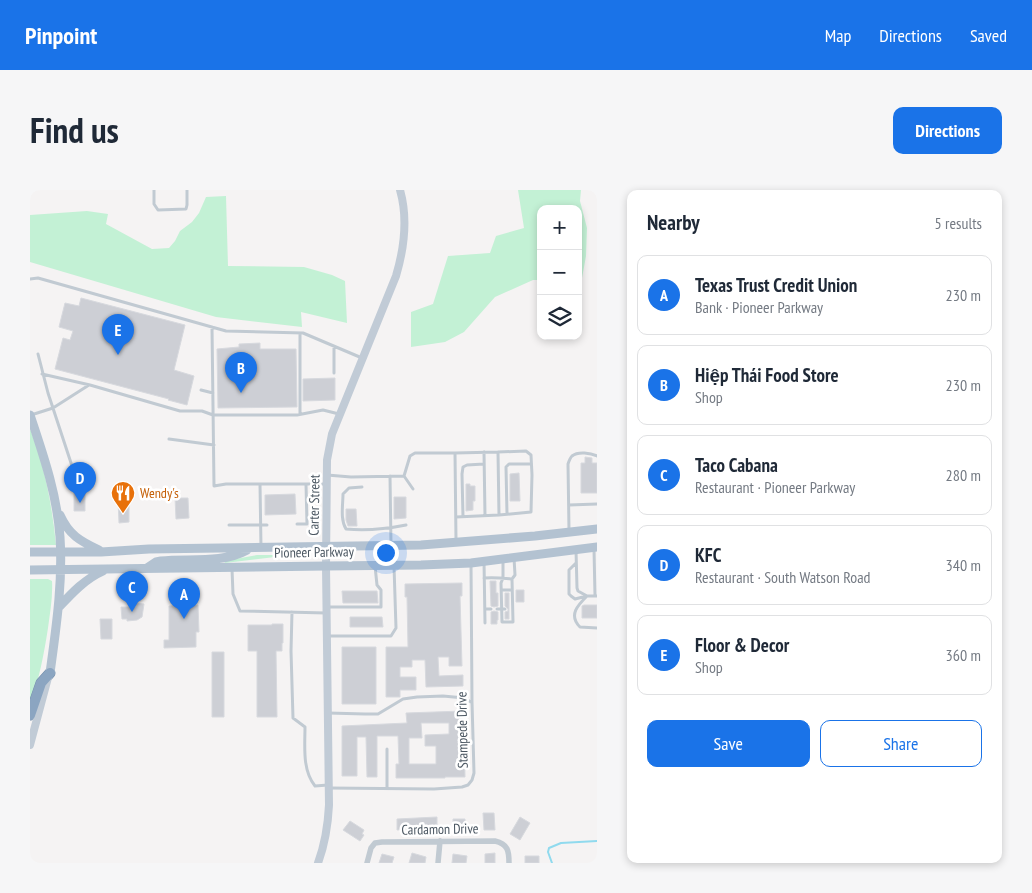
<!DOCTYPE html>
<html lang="en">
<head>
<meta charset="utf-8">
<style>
  :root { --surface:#fff; --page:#f6f6f7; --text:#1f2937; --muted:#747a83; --line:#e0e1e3; --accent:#1a73e8 }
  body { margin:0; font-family:"PT Sans Narrow",sans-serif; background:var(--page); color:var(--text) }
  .controls { position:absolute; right:15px; top:15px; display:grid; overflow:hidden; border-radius:10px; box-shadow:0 2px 8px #0003 }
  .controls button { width:45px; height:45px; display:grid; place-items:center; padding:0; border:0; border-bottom:1px solid var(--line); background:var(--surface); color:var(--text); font:25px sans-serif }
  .you { position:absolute; left:355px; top:362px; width:18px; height:18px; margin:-12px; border:4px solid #fff; border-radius:50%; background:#1a73e8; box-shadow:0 0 0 8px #1a73e833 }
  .badge { display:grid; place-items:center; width:32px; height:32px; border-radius:50%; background:var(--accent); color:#fff; font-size:16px; font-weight:700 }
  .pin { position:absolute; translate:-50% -41px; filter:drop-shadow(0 1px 2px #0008) }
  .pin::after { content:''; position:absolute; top:26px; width:18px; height:15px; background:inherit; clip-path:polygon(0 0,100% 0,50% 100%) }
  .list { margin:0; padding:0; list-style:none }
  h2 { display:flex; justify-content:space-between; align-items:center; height:65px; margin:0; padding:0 20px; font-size:21px }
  h2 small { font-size:16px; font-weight:400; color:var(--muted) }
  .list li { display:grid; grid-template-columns:32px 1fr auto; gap:15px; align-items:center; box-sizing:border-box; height:80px; margin:0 10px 10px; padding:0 10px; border:1px solid var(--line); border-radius:10px }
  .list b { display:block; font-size:19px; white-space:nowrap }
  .list p { margin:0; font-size:16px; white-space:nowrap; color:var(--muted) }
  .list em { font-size:16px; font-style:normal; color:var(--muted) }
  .actions { display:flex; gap:10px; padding:15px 20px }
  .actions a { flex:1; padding:11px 0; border:1px solid var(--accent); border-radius:10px; text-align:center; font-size:18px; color:var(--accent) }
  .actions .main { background:var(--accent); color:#fff }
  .icon { flex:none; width:28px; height:28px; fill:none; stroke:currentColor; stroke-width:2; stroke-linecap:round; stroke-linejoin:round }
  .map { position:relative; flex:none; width:567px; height:673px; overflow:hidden; border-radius:10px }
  header { display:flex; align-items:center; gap:30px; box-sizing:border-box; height:70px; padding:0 25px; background:var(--accent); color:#fff }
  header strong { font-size:24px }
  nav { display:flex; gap:28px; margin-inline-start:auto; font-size:18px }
  .intro { display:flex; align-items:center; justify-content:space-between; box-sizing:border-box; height:120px; padding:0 30px }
  h1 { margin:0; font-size:35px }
  .button { padding:12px 22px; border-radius:10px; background:var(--accent); color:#fff; font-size:18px; font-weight:700 }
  main { display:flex; gap:30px; padding:0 30px }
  aside { flex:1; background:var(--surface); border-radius:10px; box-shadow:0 2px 8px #0003 }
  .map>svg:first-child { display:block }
</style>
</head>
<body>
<header>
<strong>Pinpoint</strong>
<nav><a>Map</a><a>Directions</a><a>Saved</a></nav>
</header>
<div class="intro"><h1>Find us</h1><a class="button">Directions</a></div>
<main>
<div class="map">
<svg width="567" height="673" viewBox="0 0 567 673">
  <rect width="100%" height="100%" fill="#f5f3f3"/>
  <path fill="#c3f1d5" d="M488,0H551L550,11L557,38L556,66L552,88H548V19H511V90H503L465,107L434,142L415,152L381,157V122L403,114L418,66L460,63L466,46L494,38Z
    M196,6L198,76L274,77L302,85L315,91L317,133L271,122L272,137L186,127L0,72V25L57,21L78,24L76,34L122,59L139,58L145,51L150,41L162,32L169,23L176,7Z
    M0,239C15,277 22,315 26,355H0Z
    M227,365H245V367L195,373L194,371Z
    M0,389H18L22,391C23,406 20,423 18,438C14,464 9,490 0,515Z"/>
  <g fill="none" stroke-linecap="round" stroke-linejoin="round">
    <path stroke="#90daee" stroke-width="2" d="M522,673L518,662L519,658L531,653L567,651"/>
  </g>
  <path fill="#cdcfd5" stroke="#d7d9de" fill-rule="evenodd" d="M51,108L155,135L144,180L164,186L157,215L138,210L139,209L25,179L33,148L40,150L43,141L29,137L35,113L49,116Z
    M230,153V159H266L267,217L188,218L187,159L209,157V154Z
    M305,188V210L273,211V189Z
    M555,267L562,268V273H567V303H551V273H555Z
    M489,283L490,311H480V284Z
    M436,294H440V296H445V311H443V320L436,321Z
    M55,295V321H44V296Z
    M265,304L266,324L235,325V305Z
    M364,307H376V328L364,329Z
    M145,308H158L159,328L146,329Z
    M88,310H99V332L89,333Z
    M316,319H326L327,336H318L316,330Z
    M460,391H466V403H468V416L464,417L461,416Z
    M432,393V406H430L432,476H419V467H408L409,486L433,485V496L396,497L395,470H382V477H370V487H386V500H370V507H356V457H378L377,407H375V394Z
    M486,400H494V412H486Z
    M312,401H347L348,413H313Z
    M475,403H479V429H475V422L478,421V419L475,416Z
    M106,413L114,414L112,427L107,430L97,431V429H92L91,417H106Z
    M168,415L169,442H166V457L134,458V450H139V416Z
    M554,415H567V428H552V416Z
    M464,421L468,422V430H467V434H461V422Z
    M320,427H352L353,437H320Z
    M70,429H82V449H71Z
    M242,434H253V453H252V461H246L247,527H227V461H218V435H242Z
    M312,457H346V514H312Z
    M182,462H194V527H182Z
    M433,521V537H434L435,587H415V588H366V574H369L368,546H347V587H337L336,547H327V586H312V536L377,533L376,523ZM391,533H419V544L395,545V556H406V574H379V548H392Z
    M453,623H464L465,640H454Z
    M407,627V640H395V638L367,640V629Z
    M490,627L500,633L490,650L480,644Z
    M423,629H435V640H423Z
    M320,631L334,640L332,644L334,645L330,651L313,640Z
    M382,663L396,667L395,673H379Z
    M465,663V673H455V664Z
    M352,664L364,667L362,673H349Z
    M423,664L437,666L436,673H422Z
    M495,666H509V673H495Z"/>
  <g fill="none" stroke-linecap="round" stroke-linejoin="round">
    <g stroke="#7690ad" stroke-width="11">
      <path id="highway" d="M0,525L11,493L20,483"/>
    </g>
    <path stroke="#c1cad2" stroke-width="3" d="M124,0V14L128,20L156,19L157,15V0
      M0,89L8,88L196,141L273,143L332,168
      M182,137L184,296L196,294H297
      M270,143V224
      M304,156V183
      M8,164L18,203L43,279
      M12,184L60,195L150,221H172L183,225H267L293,220L309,224
      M171,200L183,203
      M1,225L23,218L59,195
      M139,249L184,255
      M454,262L455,326
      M468,262L496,261L501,265L502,285L501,322L469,325
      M297,285L321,287L374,286L383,299
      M360,286L361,355
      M374,286L380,266L385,263H425
      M230,294L231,357
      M332,297L319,298L313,304C313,315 310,329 316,339C336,341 356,339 376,335
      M539,315L567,314
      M477,324L476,277L479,274H501
      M433,327L432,284L433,277L437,275L454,274
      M267,334H277L276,294
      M199,335H237
      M539,340L538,274C539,271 540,268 542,266C548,261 561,263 567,266
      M426,350L425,263L468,262L469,325L426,327
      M564,359L565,406
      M546,360L547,398L548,401L557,406
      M454,371L455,433
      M546,373L539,380V404L541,406L545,409L557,406
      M202,379L203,404L210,421L296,423
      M454,388C464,387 472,388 482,389L483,432H472L471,393L473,388V369
      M482,389L485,385L484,368
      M471,400H482
      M567,406H557C548,415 538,425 550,437L567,438
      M297,417H351V400L347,395L345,376
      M455,419H461
      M467,419H475
      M262,422L261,461L263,528L275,537C275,556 272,580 285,596L298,595
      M299,446H361L366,438L364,376
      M298,523L335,524H348L373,509L387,507L413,506L434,508L441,512
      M299,598L404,599L432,597L438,595L442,590L444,583L442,512L441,373
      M357,598V559"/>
    <path stroke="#c1cad2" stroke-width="5.5" d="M337,673L341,658L345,653L352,652L465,651C478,654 479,661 479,673
      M408,673L410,651"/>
    <path stroke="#c1cbd6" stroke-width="8" d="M0,555L19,484
      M288,673C295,654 298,635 299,615L296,376L297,270L302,244L366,86C374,59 378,28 370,0"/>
    <path stroke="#b3c2d1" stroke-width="9" d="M0,225C13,264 27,304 30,347C33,393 26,438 20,483
      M30,325C39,345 50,351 69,360
      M0,362H71L119,359L391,355L505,346L567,339
      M117,378L126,372L131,371C158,368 192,374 217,360
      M0,380L296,376L391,375L441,373L567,357
      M29,417C42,403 55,389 73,381"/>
    <use href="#highway" stroke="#8ba5c1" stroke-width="10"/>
  </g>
  <defs>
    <g id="restaurant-pin" transform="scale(1.25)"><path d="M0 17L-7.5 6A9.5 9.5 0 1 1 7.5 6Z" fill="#e8710a" stroke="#fff"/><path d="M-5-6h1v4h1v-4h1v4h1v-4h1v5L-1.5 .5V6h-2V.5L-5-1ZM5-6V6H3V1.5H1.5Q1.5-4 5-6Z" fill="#fff"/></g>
  </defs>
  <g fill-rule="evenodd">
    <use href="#restaurant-pin" x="93" y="303"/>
  </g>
  <g text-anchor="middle" stroke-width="5" stroke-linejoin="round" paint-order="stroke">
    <g font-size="14" fill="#c56008" stroke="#fff" text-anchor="start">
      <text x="110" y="308">Wendy's</text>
    </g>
    <g font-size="14" fill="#4a5661" stroke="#fff">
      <text transform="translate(284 315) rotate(-89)" y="5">Carter Street</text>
      <text transform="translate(284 362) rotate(-1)" y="5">Pioneer Parkway</text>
      <text transform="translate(432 540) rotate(-91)" y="5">Stampede Drive</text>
      <text transform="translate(410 639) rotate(-1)" y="5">Cardamon Drive</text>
    </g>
  </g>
</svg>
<div class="controls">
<button>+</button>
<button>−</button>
<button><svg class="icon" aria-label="layers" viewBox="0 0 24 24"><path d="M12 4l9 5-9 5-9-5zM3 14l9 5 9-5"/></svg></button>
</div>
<div class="you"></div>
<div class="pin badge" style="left:154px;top:429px">A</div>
<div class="pin badge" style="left:211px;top:203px">B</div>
<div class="pin badge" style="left:102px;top:422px">C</div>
<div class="pin badge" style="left:50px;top:313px">D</div>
<div class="pin badge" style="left:88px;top:165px">E</div>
</div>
<aside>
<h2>Nearby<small>5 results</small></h2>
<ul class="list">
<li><span class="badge">A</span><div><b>Texas Trust Credit Union</b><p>Bank · Pioneer Parkway</p></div><em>230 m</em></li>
<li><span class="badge">B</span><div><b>Hiệp Thái Food Store</b><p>Shop</p></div><em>230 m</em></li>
<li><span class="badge">C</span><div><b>Taco Cabana</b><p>Restaurant · Pioneer Parkway</p></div><em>280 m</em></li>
<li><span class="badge">D</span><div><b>KFC</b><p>Restaurant · South Watson Road</p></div><em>340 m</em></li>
<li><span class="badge">E</span><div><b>Floor &amp; Decor</b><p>Shop</p></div><em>360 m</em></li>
</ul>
<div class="actions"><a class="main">Save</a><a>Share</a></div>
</aside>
</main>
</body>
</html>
